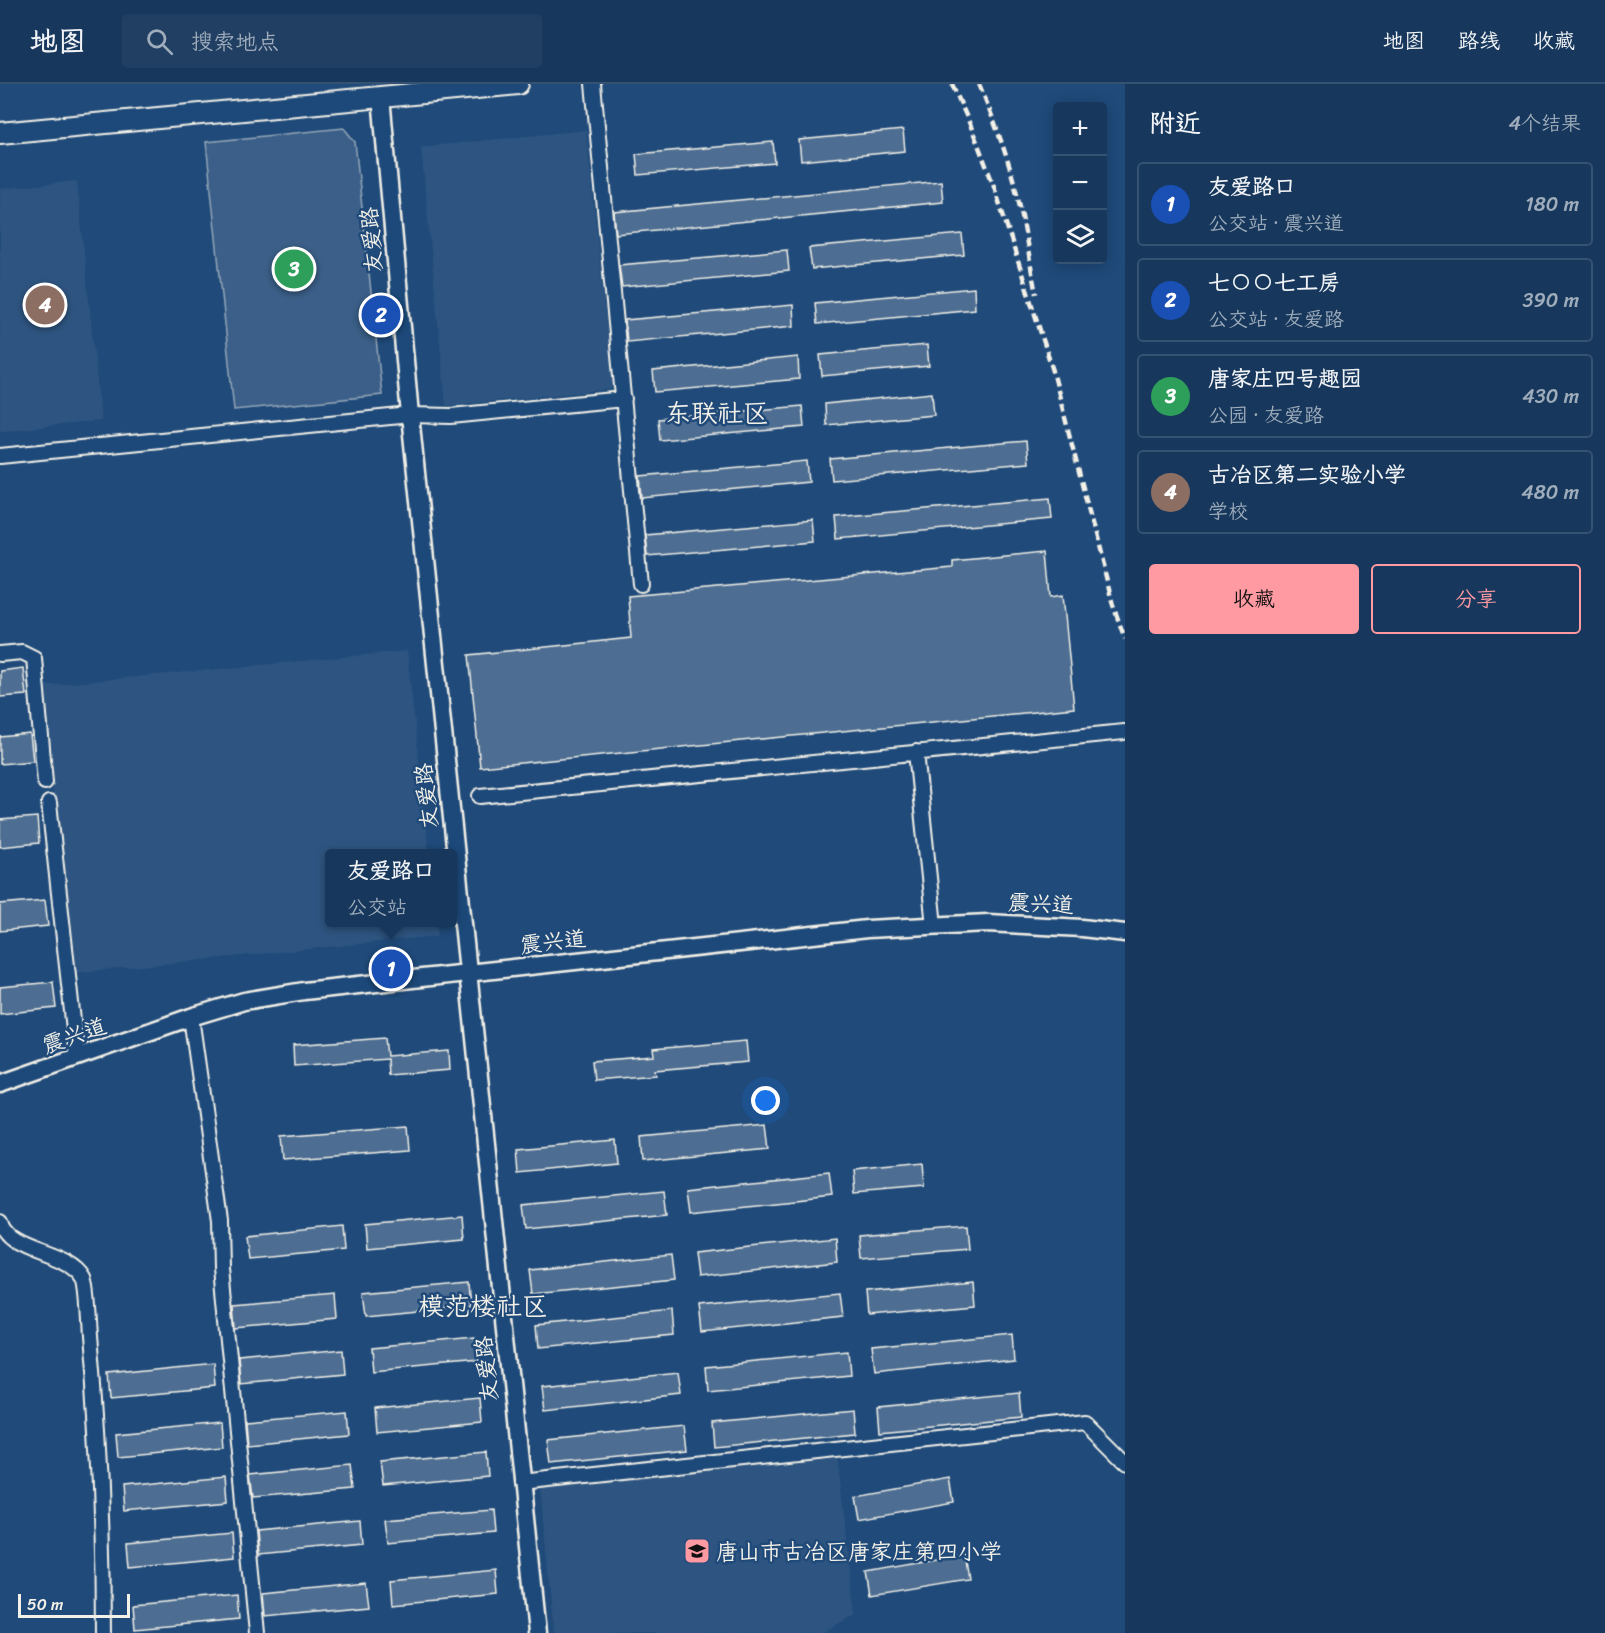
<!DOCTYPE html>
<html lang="zh">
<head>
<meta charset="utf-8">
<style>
  :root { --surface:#17385c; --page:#203f62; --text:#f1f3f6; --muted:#9eacbb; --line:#365272; --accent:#ff9aa2 }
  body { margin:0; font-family:Sriracha,"LXGW WenKai TC",sans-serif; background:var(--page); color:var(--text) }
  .controls { position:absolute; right:18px; top:18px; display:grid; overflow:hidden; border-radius:6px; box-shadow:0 3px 15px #0003 }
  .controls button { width:54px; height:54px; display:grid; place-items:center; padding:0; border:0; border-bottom:2px solid var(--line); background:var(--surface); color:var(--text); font:30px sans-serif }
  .scale { position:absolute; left:18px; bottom:15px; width:112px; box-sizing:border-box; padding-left:6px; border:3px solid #f4f1e8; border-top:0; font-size:16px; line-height:21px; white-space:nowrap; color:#f4f1e8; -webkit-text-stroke:4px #1f4a7a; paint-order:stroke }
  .you { position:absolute; left:766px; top:1017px; width:21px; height:21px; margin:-15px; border:4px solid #fff; border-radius:50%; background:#1a73e8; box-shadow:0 0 0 9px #1a73e833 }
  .badge { display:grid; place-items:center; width:39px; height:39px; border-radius:50%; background:var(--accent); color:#fff; font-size:20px; font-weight:700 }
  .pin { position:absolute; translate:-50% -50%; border:3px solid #fff; box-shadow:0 2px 6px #0006 }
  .popup { position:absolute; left:325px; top:765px; width:132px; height:78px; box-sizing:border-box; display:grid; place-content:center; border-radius:6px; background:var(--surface); filter:drop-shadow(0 2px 4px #0005); font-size:20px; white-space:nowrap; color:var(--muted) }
  .popup b { font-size:22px; color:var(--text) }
  .popup::after { content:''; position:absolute; left:50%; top:100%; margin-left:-12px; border:12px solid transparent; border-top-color:var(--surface) }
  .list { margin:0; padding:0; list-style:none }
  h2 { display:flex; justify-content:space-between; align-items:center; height:78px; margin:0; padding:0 24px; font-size:26px }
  h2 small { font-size:20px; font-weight:400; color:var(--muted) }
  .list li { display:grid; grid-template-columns:39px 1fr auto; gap:18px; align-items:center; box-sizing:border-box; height:84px; margin:0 12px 12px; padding:0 12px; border:2px solid var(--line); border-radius:6px }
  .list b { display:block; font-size:22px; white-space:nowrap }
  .list p { margin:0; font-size:20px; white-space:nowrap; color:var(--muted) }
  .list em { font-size:20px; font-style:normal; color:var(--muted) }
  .actions { display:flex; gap:12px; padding:18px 24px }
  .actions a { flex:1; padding:14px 0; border:2px solid var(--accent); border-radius:6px; text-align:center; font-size:21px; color:var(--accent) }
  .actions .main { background:var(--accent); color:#111 }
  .icon { flex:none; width:33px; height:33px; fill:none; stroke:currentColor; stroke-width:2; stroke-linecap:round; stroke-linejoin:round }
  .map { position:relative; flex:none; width:1125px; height:1549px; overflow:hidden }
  header { display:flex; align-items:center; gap:36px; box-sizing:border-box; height:84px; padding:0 30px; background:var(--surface); border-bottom:2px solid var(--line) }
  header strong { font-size:28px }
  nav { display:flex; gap:33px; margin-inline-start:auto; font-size:21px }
  .search { width:420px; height:54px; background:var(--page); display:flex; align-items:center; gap:15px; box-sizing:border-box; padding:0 21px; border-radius:6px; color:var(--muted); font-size:22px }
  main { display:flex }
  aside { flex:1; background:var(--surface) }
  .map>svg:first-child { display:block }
</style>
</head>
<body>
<header>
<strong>地图</strong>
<div class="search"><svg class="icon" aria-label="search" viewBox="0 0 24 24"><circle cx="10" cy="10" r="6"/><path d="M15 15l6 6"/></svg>搜索地点</div>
<nav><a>地图</a><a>路线</a><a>收藏</a></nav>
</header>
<main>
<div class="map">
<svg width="1125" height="1549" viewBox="0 0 1125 1549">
  <rect width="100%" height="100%" fill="#1f4a7a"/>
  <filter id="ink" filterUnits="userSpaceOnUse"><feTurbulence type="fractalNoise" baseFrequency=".0167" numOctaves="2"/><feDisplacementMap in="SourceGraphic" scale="12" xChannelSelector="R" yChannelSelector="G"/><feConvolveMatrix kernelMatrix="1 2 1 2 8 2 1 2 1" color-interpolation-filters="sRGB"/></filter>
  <g filter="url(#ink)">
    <path fill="#2d5581" d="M586,46L613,305L446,322L421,63Z
      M77,97L101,337L0,347V105Z
      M407,567L429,769L330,770V838L437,839L438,852L73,889L41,602Z
      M837,1371L856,1530L822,1549H554L540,1404Z"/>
    <path fill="#3a5f88" stroke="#97a8b8" stroke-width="1.5" d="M344,44L355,58L382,311L234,326L206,58Z"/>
    <path fill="#4d6e92" stroke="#f4f1e8" stroke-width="1.5" d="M903,46L905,67L801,77L799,56Z
      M773,58L775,79L638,91L636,70Z
      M941,97L943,118L616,150L614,128Z
      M962,150L964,171L812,185L809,164Z
      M787,166L789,187L622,203L619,181Z
      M974,204L975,225L817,240L815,219Z
      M793,221L794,242L627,258L625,236Z
      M927,261L929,282L822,292L820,271Z
      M798,273L799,295L655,308L653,287Z
      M932,309L934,331L826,341L825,320Z
      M802,322L804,343L660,356L658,335Z
      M1026,357L1028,379L832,396L830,375Z
      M807,377L809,398L642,414L640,392Z
      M1050,414L1052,435L838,455L836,433Z
      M813,436L815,457L647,472L645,451Z
      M1047,467L1051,513L1063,511L1074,624L480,683L469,571L631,554L628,512L952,483V476Z
      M23,584L26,611L0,613V587Z
      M30,650L33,677L0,680V653Z
      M37,733L39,759L0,763V736Z
      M45,816L48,842L0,847V820Z
      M53,898L56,924L0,930V903Z
      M385,954L387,972L449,967L450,986L388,991L387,975L294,982L293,961Z
      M746,957L748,978L655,986L656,991L594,996L592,977L654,972L653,965Z
      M767,1041L770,1065L643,1077L641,1053Z
      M408,1042L410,1066L283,1076L281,1052Z
      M615,1056L617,1079L520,1089L518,1065Z
      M922,1080L924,1104L854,1110L852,1087Z
      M829,1089L832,1113L691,1128L688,1104Z
      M664,1107L667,1131L526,1145L523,1121Z
      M462,1131L464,1155L367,1164L365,1140Z
      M342,1142L344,1166L248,1175L245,1152Z
      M966,1142L968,1165L861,1174L859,1151Z
      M835,1154L837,1178L697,1193L694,1169Z
      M671,1171L674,1196L533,1210L530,1186Z
      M469,1198L471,1222L366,1232L363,1208Z
      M973,1198L975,1221L867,1231L865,1208Z
      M840,1209L843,1233L702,1248L699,1223Z
      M335,1211L337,1235L236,1244L234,1220Z
      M672,1227L674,1251L538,1265L536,1241Z
      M1012,1251L1014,1275L874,1290L871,1265Z
      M474,1254L477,1278L371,1288L369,1264Z
      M341,1266L343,1290L241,1300L239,1276Z
      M847,1268L849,1292L708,1306L706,1282Z
      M213,1280L215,1304L111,1314L109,1291Z
      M678,1288L681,1311L545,1326L542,1302Z
      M1019,1309L1021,1333L880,1347L878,1323Z
      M480,1314L482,1338L377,1348L375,1324Z
      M853,1325L855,1349L714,1363L712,1339Z
      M347,1327L349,1350L247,1360L245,1336Z
      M220,1339L222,1363L118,1373L116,1349Z
      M684,1342L687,1366L551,1380L548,1356Z
      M486,1368L488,1392L383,1402L380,1378Z
      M352,1381L355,1405L253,1414L250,1391Z
      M226,1393L228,1417L124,1427L122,1403Z
      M950,1395L954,1418L859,1435L855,1412Z
      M491,1426L493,1449L388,1459L385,1435Z
      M360,1437L362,1461L258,1471L256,1447Z
      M232,1449L234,1473L130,1483L128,1459Z
      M964,1471L968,1495L872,1511L868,1488Z
      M496,1486L498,1510L393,1520L391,1496Z
      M366,1499L369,1522L265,1532L263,1509Z
      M237,1511L239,1535L135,1545L133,1521Z"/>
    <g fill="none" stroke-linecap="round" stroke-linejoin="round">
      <g stroke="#f4f1e8" stroke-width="18">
        <path id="minor" d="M593,0L641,500
          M0,372L410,331L451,332L624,315
          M0,570L22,568L34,574L45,698
          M916,668L934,842
          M480,712L1124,648
          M49,719L77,973
          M191,933L220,1137L221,1185L257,1549
          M0,1138C6,1169 69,1167 84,1195C88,1203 89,1241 90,1253C99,1352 103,1450 103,1549
          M520,1399L1085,1338L1125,1378"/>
      </g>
      <g stroke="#f4f1e8" stroke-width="21">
        <path id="tertiary" d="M381,13L410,331L537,1549
          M0,1000L191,933L244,917L304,907L867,845L988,839L1082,844L1125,849"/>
      </g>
      <g stroke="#f4f1e8" stroke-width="24">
        <path id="secondary" d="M0,49L518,0"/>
      </g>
      <use href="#minor" stroke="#1f4a7a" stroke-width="14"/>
      <use href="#tertiary" stroke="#1f4a7a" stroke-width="16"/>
      <use href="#secondary" stroke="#1f4a7a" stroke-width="20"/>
      <path stroke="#f4f1e8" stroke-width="4.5" stroke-dasharray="9 4.5" stroke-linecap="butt" d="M952,0L972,45L994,102L1053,287L1113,521L1125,555
        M979,0C997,43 1013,87 1022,132C1027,158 1031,185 1036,210"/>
    </g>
  </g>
  <defs>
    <g id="school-square" transform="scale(1.35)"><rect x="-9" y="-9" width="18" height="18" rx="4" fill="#ff9aa2" stroke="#1f4a7a"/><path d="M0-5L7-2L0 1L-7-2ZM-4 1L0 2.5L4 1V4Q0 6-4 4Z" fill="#111"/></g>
  </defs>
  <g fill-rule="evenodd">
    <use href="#school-square" x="697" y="1467"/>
  </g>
  <g text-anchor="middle" stroke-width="5" stroke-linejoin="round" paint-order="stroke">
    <g font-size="22" fill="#f4f1e8" stroke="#1f4a7a">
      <text transform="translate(371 156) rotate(-95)" y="8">友爱路</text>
      <text transform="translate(426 712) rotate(-96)" y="8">友爱路</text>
      <text transform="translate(1041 819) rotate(3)" y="8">震兴道</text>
      <text transform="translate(553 857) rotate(-6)" y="8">震兴道</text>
      <text transform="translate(74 951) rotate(-19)" y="8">震兴道</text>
      <text transform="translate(486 1285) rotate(-96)" y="8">友爱路</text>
    </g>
    <g font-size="22" fill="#f4f1e8" stroke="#1f4a7a" text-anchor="start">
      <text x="716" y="1475">唐山市古冶区唐家庄第四小学</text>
    </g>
    <g font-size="26" fill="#f4f1e8" stroke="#1f4a7a">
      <text x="717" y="338">东联社区</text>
      <text x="483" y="1231">模范楼社区</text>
    </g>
  </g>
</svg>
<div class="controls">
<button>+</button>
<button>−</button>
<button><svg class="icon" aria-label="layers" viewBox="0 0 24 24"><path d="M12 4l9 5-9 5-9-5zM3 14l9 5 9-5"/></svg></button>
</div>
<div class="scale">50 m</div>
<div class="you"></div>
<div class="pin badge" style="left:391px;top:885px;background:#1a4fb4">1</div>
<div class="popup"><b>友爱路口</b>公交站</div>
<div class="pin badge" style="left:381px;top:231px;background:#1a4fb4">2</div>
<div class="pin badge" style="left:294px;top:185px;background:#2e9e5b">3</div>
<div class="pin badge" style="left:45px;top:221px;background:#8d6e63">4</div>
</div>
<aside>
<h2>附近<small>4个结果</small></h2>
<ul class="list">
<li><span class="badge" style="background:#1a4fb4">1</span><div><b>友爱路口</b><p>公交站 · 震兴道</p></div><em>180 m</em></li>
<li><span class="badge" style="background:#1a4fb4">2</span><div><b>七〇〇七工房</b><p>公交站 · 友爱路</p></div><em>390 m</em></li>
<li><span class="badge" style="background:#2e9e5b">3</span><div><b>唐家庄四号趣园</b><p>公园 · 友爱路</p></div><em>430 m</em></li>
<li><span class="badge" style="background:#8d6e63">4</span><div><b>古冶区第二实验小学</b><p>学校</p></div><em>480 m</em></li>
</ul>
<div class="actions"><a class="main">收藏</a><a>分享</a></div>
</aside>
</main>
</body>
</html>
